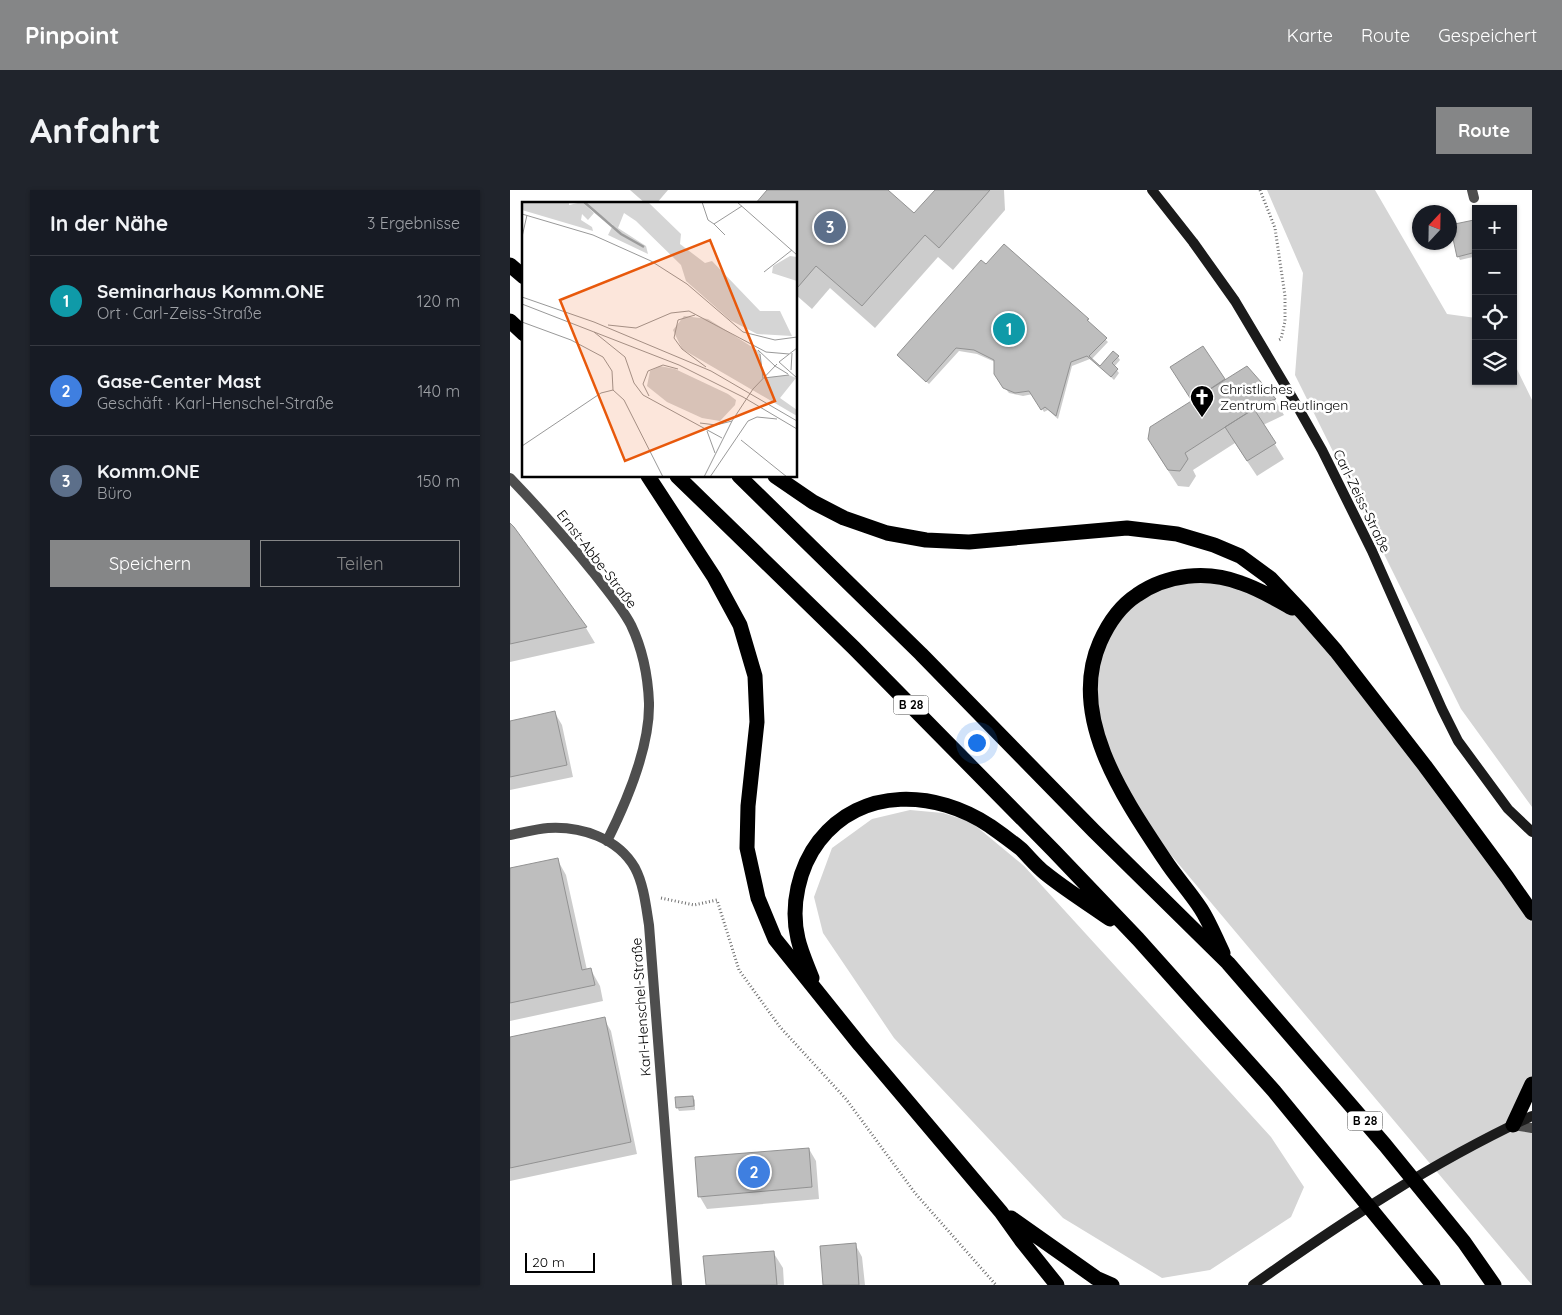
<!DOCTYPE html>
<html lang="de">
<head>
<meta charset="utf-8">
<style>
  :root { --surface:#171b24; --page:#20242c; --text:#f1f3f6; --muted:#9ea1a6; --line:#363941; --accent:#858687 }
  body { margin:0; font-family:Quicksand,sans-serif; background:var(--page); color:var(--text) }
  .controls { position:absolute; right:15px; top:15px; display:grid; overflow:hidden; border-radius:0px; box-shadow:0 1px 4px #0004 }
  .controls button { width:45px; height:45px; display:grid; place-items:center; padding:0; border:0; border-bottom:1px solid var(--line); background:var(--surface); color:var(--text); font:25px sans-serif }
  .compass { position:absolute; left:902px; top:15px; width:45px; height:45px; border-radius:50%; background:var(--surface); box-shadow:0 1px 4px #0004; rotate:22deg }
  .scale { position:absolute; left:15px; bottom:12px; width:70px; box-sizing:border-box; padding-left:5px; border:2px solid #000; border-top:0; font-size:14px; line-height:18px; white-space:nowrap; color:#000; -webkit-text-stroke:4px #fff; paint-order:stroke }
  .you { position:absolute; left:466px; top:552px; width:18px; height:18px; margin:-12px; border:4px solid #fff; border-radius:50%; background:#1a73e8; box-shadow:0 0 0 8px #1a73e833 }
  .badge { display:grid; place-items:center; width:32px; height:32px; border-radius:50%; background:var(--accent); color:#fff; font-size:16px; font-weight:700 }
  .pin { position:absolute; translate:-50% -50%; border:2px solid #fff; box-shadow:0 1px 5px #0006 }
  .list { margin:0; padding:0; list-style:none }
  h2 { display:flex; justify-content:space-between; align-items:center; height:65px; margin:0; padding:0 20px; font-size:21px }
  h2 small { font-size:16px; font-weight:400; color:var(--muted) }
  .list li { display:grid; grid-template-columns:32px 1fr auto; gap:15px; align-items:center; box-sizing:border-box; height:90px; padding:0 20px; border-top:1px solid var(--line) }
  .list b { display:block; font-size:19px; white-space:nowrap }
  .list p { margin:0; font-size:16px; white-space:nowrap; color:var(--muted) }
  .list em { font-size:16px; font-style:normal; color:var(--muted) }
  .actions { display:flex; gap:10px; padding:15px 20px }
  .actions a { flex:1; padding:11px 0; border:1px solid var(--accent); border-radius:0px; text-align:center; font-size:18px; color:var(--accent) }
  .actions .main { background:var(--accent); color:#fff }
  .icon { flex:none; width:28px; height:28px; fill:none; stroke:currentColor; stroke-width:2; stroke-linecap:round; stroke-linejoin:round }
  .map { position:relative; flex:none; width:1022px; height:1095px; overflow:hidden; border-radius:0px }
  header { display:flex; align-items:center; gap:30px; box-sizing:border-box; height:70px; padding:0 25px; background:var(--accent); color:#fff }
  header strong { font-size:24px }
  nav { display:flex; gap:28px; margin-inline-start:auto; font-size:18px }
  .intro { display:flex; align-items:center; justify-content:space-between; box-sizing:border-box; height:120px; padding:0 30px }
  h1 { margin:0; font-size:35px }
  .button { padding:12px 22px; border-radius:0px; background:var(--accent); color:#fff; font-size:18px; font-weight:700 }
  main { display:flex; gap:30px; padding:0 30px }
  aside { flex:1; background:var(--surface); border-radius:0px; box-shadow:0 1px 4px #0004 }
  .map>svg:first-child { display:block }
</style>
</head>
<body>
<header>
<strong>Pinpoint</strong>
<nav><a>Karte</a><a>Route</a><a>Gespeichert</a></nav>
</header>
<div class="intro"><h1>Anfahrt</h1><a class="button">Route</a></div>
<main>
<aside>
<h2>In der Nähe<small>3 Ergebnisse</small></h2>
<ul class="list">
<li><span class="badge" style="background:#0f9aa8">1</span><div><b>Seminarhaus Komm.ONE</b><p>Ort · Carl-Zeiss-Straße</p></div><em>120 m</em></li>
<li><span class="badge" style="background:#3f7fe0">2</span><div><b>Gase-Center Mast</b><p>Geschäft · Karl-Henschel-Straße</p></div><em>140 m</em></li>
<li><span class="badge" style="background:#5c6f8a">3</span><div><b>Komm.ONE</b><p>Büro</p></div><em>150 m</em></li>
</ul>
<div class="actions"><a class="main">Speichern</a><a>Teilen</a></div>
</aside>
<div class="map">
<svg width="1022" height="1095" viewBox="0 0 1022 1095">
  <rect width="100%" height="100%" fill="#fff"/>
  <path fill="#d5d5d5" d="M757,0H865L937,124L966,128V191H1003V171L1022,210V617L951,519L785,185L793,83Z
    M693,385L793,423L1022,723V894L1004,935L1022,938V1095L619,615L587,544L583,471L622,408Z
    M400,620L433,623L461,632L514,676L761,947L794,997L781,1027L700,1080L652,1088L553,1028L384,848L313,743L304,707L322,658L362,629Z"/>
  <path fill="#0003" d="M120,0H158L146,14H136Z
    M259,0H376L405,25L427,0H494L495,20L443,80L428,67L365,138L320,98L302,119L286,105V14Z
    M966,37V77L963,67L950,70L948,66Z
    M494,55L578,130L579,134L598,152L581,170L580,169L562,176L548,229L538,220L534,222L523,204L513,206L499,203L487,189L485,172L467,164L449,161L419,194L388,166L476,76Z
    M693,157L715,191L736,178L765,210L774,225L753,235L774,269L747,286L725,253L683,280L686,286L679,297L668,296L648,265L683,211Z
    M608,167L610,170L604,177L609,183L604,190L591,177Z
    M0,335L76,438L85,453L0,472Z
    M45,523L52,535L63,587L0,600V532Z
    M47,669L56,685L77,780H81L90,796L93,811L0,831V679Z
    M94,829L101,841L127,964L0,991V849Z
    M182,907L185,910V920L169,921L167,917Z
    M299,959L306,971L309,1009L197,1019L190,1007Z
    M345,1054L352,1067L355,1095H314Z
    M263,1062L273,1078L274,1095H197Z"/>
  <path fill="#bebebe" stroke="#929292" d="M257,0H378L404,23L425,0H480L429,58L415,45L352,116L306,76L288,97L286,95V14H245Z
    M964,30L966,38V62L947,67L940,35Z
    M494,54L579,129L577,130L597,148L579,166L590,176L603,161L609,166L602,173L608,179L601,187L577,166L561,172L546,226L535,217L531,220L519,201L505,203L493,198L484,184V170L464,160L446,158L416,192L387,165L471,70L476,74Z
    M693,156L715,189L682,211L660,177Z
    M737,176L766,209L751,214L675,263L678,269L670,281L658,280L638,249L640,237Z
    M744,219L766,253L737,271L715,237Z
    M0,333L4,337L77,437L0,454Z
    M45,521L57,575L0,587V531Z
    M48,668L72,780L81,778L85,795L0,813V678Z
    M95,827L121,952L0,978V847Z
    M183,906L184,916L166,918L165,907Z
    M299,958L302,997L188,1007L185,967Z
    M346,1053L349,1095H313L310,1056Z
    M264,1061L267,1095H196L193,1066Z"/>
  <g fill="none" stroke-linecap="round" stroke-linejoin="round">
    <path stroke="#707070" stroke-width="3" stroke-dasharray="1 2.5" stroke-linecap="butt" d="M750,0L765,38L775,106V131L771,149L767,151
      M151,708L184,715L207,710L229,780L270,837L336,909L405,1003L486,1095"/>
    <path stroke="#4e4e4e" stroke-width="10" d="M962,0L964,8"/>
    <path stroke="#4e4e4e" stroke-width="10" d="M0,288C29,318 57,350 83,382C96,399 111,416 121,435C132,458 138,487 139,513C140,558 117,611 97,651
      M0,645C12,643 25,639 38,638C71,636 108,648 125,678C134,695 136,717 139,735L167,1095
      M1003,935L1022,938"/>
    <path stroke="#1b1b1b" stroke-width="10" d="M642,0L683,52L725,111L782,207L812,260L862,361L932,519L948,551L998,619L1022,642
      M743,1095C832,1032 923,972 1022,926"/>
    <path stroke="#000" stroke-width="15" d="M0,75L14,87
      M0,131L14,144
      M138,286L204,387L230,435L245,486L247,532L238,616L237,658L248,708L265,749L350,855L491,1022L511,1050L547,1095
      M167,286L344,458L544,661L628,749L764,901L923,1095
      M229,286L411,464L584,641L718,773L875,955L954,1052L984,1095
      M265,286L303,312L334,328L377,343L416,350L459,352L617,338L667,344L704,355L730,366L760,388L793,423L826,461L915,576L997,687L1022,723
      M713,763C706,749 700,733 691,719C680,702 666,687 655,670C615,610 557,527 590,452C598,434 610,416 627,405C657,384 697,380 731,393C749,399 766,409 782,418
      M302,788C297,775 291,762 288,749C280,716 289,677 309,651C352,596 426,600 480,636C490,643 501,651 511,659C519,667 526,676 535,683C556,700 579,714 600,729
      M1003,935L1022,894
      M501,1028L586,1088L602,1095"/>
  </g>
  <defs>
    <g id="church-pin" transform="scale(1.25)"><path d="M0 17L-7.5 6A9.5 9.5 0 1 1 7.5 6Z" fill="#000" stroke="#fff"/><path d="M-1.2-6h2.4v3.5h3.3v2.4h-3.3V6h-2.4V-.1h-3.3v-2.4h3.3Z" fill="#fff"/></g>
  </defs>
  <g fill-rule="evenodd">
    <use href="#church-pin" x="692" y="207"/>
  </g>
  <g text-anchor="middle" stroke-width="5" stroke-linejoin="round" paint-order="stroke">
    <g fill="#fff" stroke="#4c4c4c" stroke-width="1">
      <rect x="383.5" y="505.5" width="35" height="19" rx="4"/>
      <rect x="837.5" y="921.5" width="35" height="19" rx="4"/>
    </g>
    <g font-size="12" font-weight="bold" fill="#000">
      <text x="401" y="519">B 28</text>
      <text x="855" y="935">B 28</text>
    </g>
    <g font-size="14" fill="#000" stroke="#fff" text-anchor="start">
      <text x="710" y="204">Christliches<tspan x="710" dy="16">Zentrum Reutlingen</tspan></text>
    </g>
    <g font-size="14" fill="#000" stroke="#fff">
      <text transform="translate(852 311) rotate(64)" y="5">Carl-Zeiss-Straße</text>
      <text transform="translate(87 369) rotate(52)" y="5">Ernst-Abbe-Straße</text>
      <text transform="translate(131 817) rotate(-94)" y="5">Karl-Henschel-Straße</text>
    </g>
  </g>
  <g transform="translate(12 12)">
    <rect width="275" height="275" fill="#fff"/>
    <path d="M0,0H47V3L60,0L72,11L66,18L60,12L59,18L70,25L71,29L0,8ZM61,0H126L159,32L158,42L183,61L190,59L238,109H258L270,134L235,132L208,118L164,79L159,63L114,19L102,11L96,26L124,44L126,52L86,33L91,23ZM268,54L275,55V79L250,71L251,64ZM162,114L186,117L238,150L241,176L267,173L274,176L258,196L275,208V214L160,147L151,128ZM138,164L153,167L206,192L214,198L213,203L198,219L180,216L145,200L125,184L128,169Z" fill="#d5d5d5"/>
    <path fill="none" stroke="#9c9c9c" stroke-width="2.5" d="M62,0L99,32L122,45"/>
    <path fill="none" stroke="#999" stroke-width="1" d="M180,0L186,18L192,22L220,4M215,0L275,53M0,12L71,33L129,59L165,82L221,130L253,138L275,135M192,22L203,33M0,35L5,13M242,70L270,48M0,95L72,120L189,169L275,219M0,102L157,163L221,195L275,227M173,113L156,118L152,136L160,147L184,165M0,120L49,138L81,155L90,169L91,188M86,123L114,126L149,111L167,109L244,150L267,152M72,130L103,155L112,181L121,193L200,236M275,146L257,160L275,176M236,148L253,164M238,152L241,176M253,164L266,172M269,168L270,151M242,176L267,173M127,194L121,182L126,169L141,163L156,167M178,221L194,223L210,219M185,229L193,251M219,238L265,275M0,244L79,191L91,188L102,198L141,275M182,275L210,219L231,187L255,162M188,275L226,219L235,215L255,217"/>
    <path fill="#e8590c" fill-opacity="0.15" stroke="#e8590c" stroke-width="2.5" d="M188,38L253,199L103,259L38,98Z"/>
    <rect width="275" height="275" fill="none" stroke="#000" stroke-width="2.5"/>
  </g>
</svg>
<div class="controls">
<button>+</button>
<button>−</button>
<button><svg class="icon" aria-label="locate" viewBox="0 0 24 24"><circle cx="12" cy="12" r="6"/><path d="M12 2v4M12 18v4M2 12h4M18 12h4"/></svg></button>
<button><svg class="icon" aria-label="layers" viewBox="0 0 24 24"><path d="M12 4l9 5-9 5-9-5zM3 14l9 5 9-5"/></svg></button>
</div>
<svg class="compass" viewBox="-18 -18 36 36"><path d="M0-13l5 13h-10z" fill="#e53935"/><path d="M0 13l5-13h-10z" fill="#9ea1a6"/></svg>
<div class="scale">20 m</div>
<div class="you"></div>
<div class="pin badge" style="left:499px;top:139px;background:#0f9aa8">1</div>
<div class="pin badge" style="left:244px;top:982px;background:#3f7fe0">2</div>
<div class="pin badge" style="left:320px;top:37px;background:#5c6f8a">3</div>
</div>
</main>
</body>
</html>
